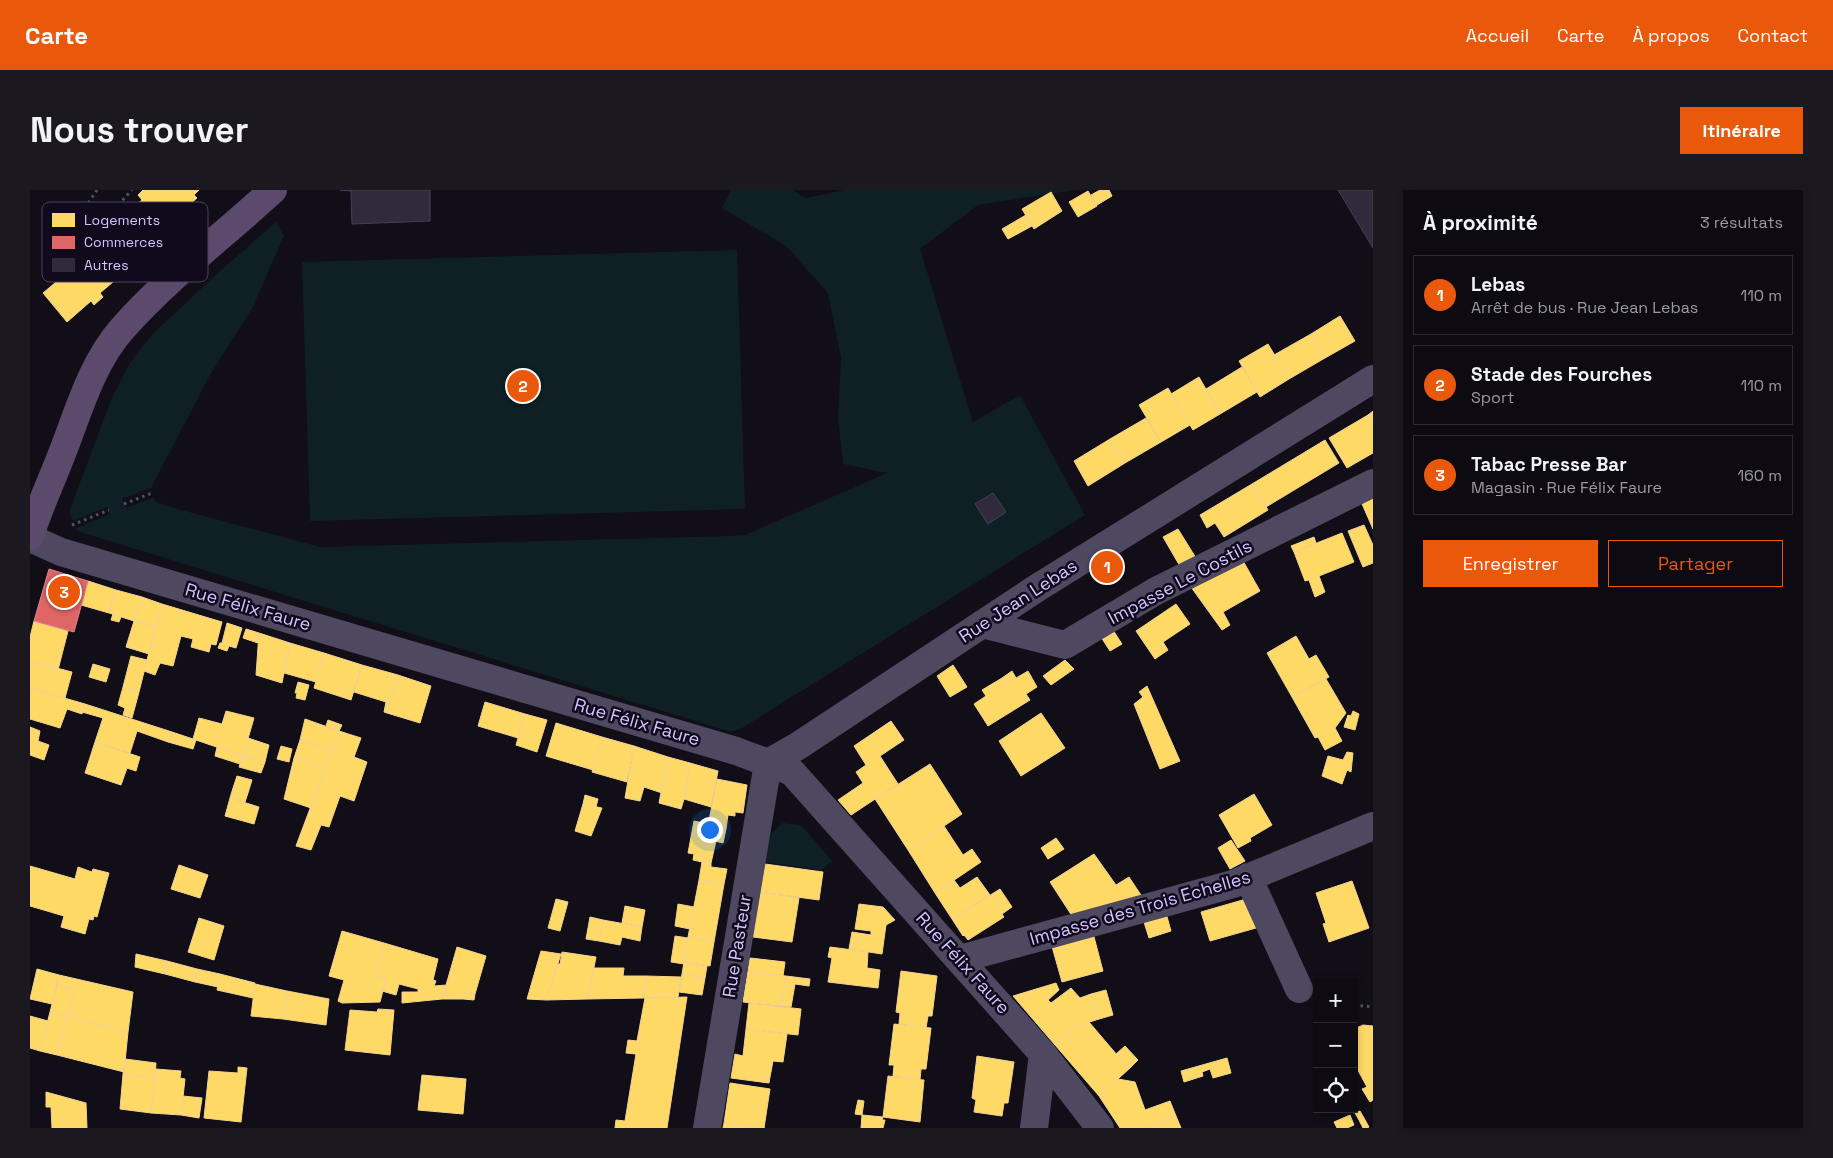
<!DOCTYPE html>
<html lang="fr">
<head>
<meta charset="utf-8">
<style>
  :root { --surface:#0d0a12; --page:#1b1820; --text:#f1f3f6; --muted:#9a9a9f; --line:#2d2b32; --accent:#ea580c }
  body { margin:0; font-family:"Space Grotesk",sans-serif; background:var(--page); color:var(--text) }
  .controls { position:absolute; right:15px; bottom:15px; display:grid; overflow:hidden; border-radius:0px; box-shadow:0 2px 8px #0003 }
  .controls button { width:45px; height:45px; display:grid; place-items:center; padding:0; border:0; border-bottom:1px solid var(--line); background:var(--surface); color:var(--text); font:25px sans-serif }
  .you { position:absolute; left:679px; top:639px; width:18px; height:18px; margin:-12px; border:4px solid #fff; border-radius:50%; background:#1a73e8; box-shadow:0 0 0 8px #1a73e833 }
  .badge { display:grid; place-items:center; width:32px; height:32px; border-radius:50%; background:var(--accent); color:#fff; font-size:16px; font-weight:700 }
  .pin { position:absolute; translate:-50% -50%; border:2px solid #fff; box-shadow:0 1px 5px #0006 }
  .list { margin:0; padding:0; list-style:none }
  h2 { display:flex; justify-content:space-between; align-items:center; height:65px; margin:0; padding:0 20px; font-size:21px }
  h2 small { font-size:16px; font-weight:400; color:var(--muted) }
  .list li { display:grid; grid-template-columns:32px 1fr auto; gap:15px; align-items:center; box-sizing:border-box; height:80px; margin:0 10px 10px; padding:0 10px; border:1px solid var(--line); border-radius:0px }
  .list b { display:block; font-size:19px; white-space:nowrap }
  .list p { margin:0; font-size:16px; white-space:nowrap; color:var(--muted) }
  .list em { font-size:16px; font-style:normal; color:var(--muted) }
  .actions { display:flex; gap:10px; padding:15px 20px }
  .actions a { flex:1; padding:11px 0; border:1px solid var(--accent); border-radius:0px; text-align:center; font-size:18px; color:var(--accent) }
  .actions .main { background:var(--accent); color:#fff }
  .icon { flex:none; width:28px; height:28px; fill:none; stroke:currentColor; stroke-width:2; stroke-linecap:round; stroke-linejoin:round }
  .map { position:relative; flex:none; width:1343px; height:938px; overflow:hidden; border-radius:0px }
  header { display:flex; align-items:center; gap:30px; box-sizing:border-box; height:70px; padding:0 25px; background:var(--accent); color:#fff }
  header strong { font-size:24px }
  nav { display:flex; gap:28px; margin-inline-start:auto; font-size:18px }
  .intro { display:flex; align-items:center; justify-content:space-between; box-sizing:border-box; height:120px; padding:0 30px }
  h1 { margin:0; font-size:35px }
  .button { padding:12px 22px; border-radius:0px; background:var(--accent); color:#fff; font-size:18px; font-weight:700 }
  main { display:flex; gap:30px; padding:0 30px }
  aside { flex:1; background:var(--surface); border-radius:0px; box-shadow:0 2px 8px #0003 }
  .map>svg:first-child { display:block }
</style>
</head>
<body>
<header>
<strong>Carte</strong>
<nav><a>Accueil</a><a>Carte</a><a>À propos</a><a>Contact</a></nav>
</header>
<div class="intro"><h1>Nous trouver</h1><a class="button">Itinéraire</a></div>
<main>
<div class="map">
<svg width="1343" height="938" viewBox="0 0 1343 938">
  <rect width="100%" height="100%" fill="#110e18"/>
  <path fill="#0e2024" d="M701,0H763L776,8L815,0H1045L948,15L890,59L943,232L990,205L1055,325L712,538L701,542L47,341L46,338L80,324L77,317L43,331L39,322L81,210L100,173L110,159L129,138L190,81L246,32L254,45L223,117L181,183L121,298L92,309L96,318L124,307L126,312L144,318L290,357L700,346L715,345L857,283L813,274L808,228L811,168L798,103L756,56L692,18Z
    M707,60L715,319L280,331L272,72Z
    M752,633L771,635L802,671L791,680L735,672L741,644Z"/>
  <path fill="#ffd966" stroke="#f2d394" d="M113,0H169L164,5L167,8L158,16L155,13L133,32L137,37L113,57L117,61L107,69L104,65L91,76L96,81L70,103L73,107L64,115L61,111L37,132L13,103L70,55L65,50L112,10L108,5Z
    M1070,0H1079L1082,6L1067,15L1061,5Z
    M1058,1L1067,16L1048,27L1039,12Z
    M1021,2L1032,21L1004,39L992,19Z
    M996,25L1002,36L978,49L972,39Z
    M1310,126L1325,151L1295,168L1281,144Z
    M1281,144L1295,168L1259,189L1244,165Z
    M1238,154L1259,189L1230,207L1209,171Z
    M1212,177L1227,202L1190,224L1176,199Z
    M1169,187L1190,224L1163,240L1141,204Z
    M1138,198L1160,235L1131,252L1109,215Z
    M1343,221V234L1338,225Z
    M1338,225L1343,234V263L1317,278L1299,248Z
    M1116,228L1131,252L1095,273L1080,249Z
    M1080,249L1095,273L1058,296L1044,271Z
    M1295,250L1309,273L1236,317L1222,294Z
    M1222,294L1238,320L1194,347L1185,333L1177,338L1170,325Z
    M1343,301V339L1329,307Z
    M1334,335L1343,355V373L1333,377L1318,341Z
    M1148,339L1166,368L1151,378L1133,347Z
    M1312,343L1324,372L1289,386L1295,402L1285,407L1279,390L1275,391L1264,362Z
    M1284,347L1286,353L1264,362L1261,356Z
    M1212,369L1230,401L1193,422L1200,435L1192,440L1161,397Z
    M58,391L86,400L79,423L51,415Z
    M86,400L112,407L104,431L79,423Z
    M112,407L132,414L126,437L104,431Z
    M132,414L192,432L186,455L181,454L179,462L161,457L163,449L151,446L143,476L130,473L125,485L114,481Z
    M1146,414L1160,434L1133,452L1138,460L1125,469L1106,441Z
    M83,424L91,427L89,432L81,430Z
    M4,431L38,441L28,480L0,471V447Z
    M104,431L126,437L119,464L96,457Z
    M197,433L212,438L206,458L199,456L197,461L188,458L190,453H192Z
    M1081,437L1092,454L1080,461L1069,444Z
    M216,439L229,443L228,453L213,448Z
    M229,443L260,453L252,493L226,485Z
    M1266,446L1279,469L1286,465L1299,487L1262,507L1237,463Z
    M260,453L294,463L286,492L254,483Z
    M294,463L332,475L321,510L284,498Z
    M101,466L117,470L109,502L93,497Z
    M1035,470L1044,479L1021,495L1013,486Z
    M0,471L42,482L35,508L0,498Z
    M63,474L80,479L76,492L59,487Z
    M332,475L368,485L357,523L354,522L356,512L324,502Z
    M923,475L937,497L920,507L907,486Z
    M982,481L986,488L976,494L972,488Z
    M998,481L1007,497L996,504L1000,510L958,536L944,514L956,506L952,500L972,488L976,494Z
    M368,485L401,496L390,533L357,523Z
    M1296,489L1316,523L1305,538L1312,551L1295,560L1288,547L1285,548L1262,507Z
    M268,492L279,495L275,510L266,508L267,503H265Z
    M1117,496L1150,571L1130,579L1104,514L1113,507L1109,502Z
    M93,497L109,502L102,528L93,525L95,518L88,515Z
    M0,498L55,514L52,524L37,519L30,538L0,529Z
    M455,512L495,524L488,548L448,536Z
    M55,514L142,542L138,552L107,541L100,563L65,552L73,528L52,522Z
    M196,521L224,528L213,566L163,549L169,528L192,534Z
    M1323,521L1329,524L1325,540L1314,537L1318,525L1321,526Z
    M1011,523L1035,558L991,586L969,551Z
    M495,524L517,530L507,562L486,555Z
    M275,529L309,541L302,560L270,550Z
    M298,530L312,535L309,541L296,536Z
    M861,531L874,550L850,566L868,594L821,625L808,610L833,593L826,582L836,575L824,556Z
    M526,533L572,547L563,580L516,566Z
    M0,537L10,541L8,551L19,555L14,570L0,565Z
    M309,541L331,548L324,567L337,572L324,611L310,606L299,637L291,635L281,660L266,656Z
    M142,542L166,550L163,559L138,552Z
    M572,547L604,556L597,592L562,582Z
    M218,548L239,555L235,572L213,566Z
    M270,550L302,560L295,579L264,568Z
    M65,552L110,567L106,581L97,578L91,595L55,583Z
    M251,556L262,559L259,572L247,569Z
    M604,556L638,567L632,603L614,597L610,611L595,608Z
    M187,557L213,566L210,574L185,566Z
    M1317,562L1323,563L1321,582L1317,580L1312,594L1292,586L1298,566L1313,570Z
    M213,566L235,572L231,583L209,577Z
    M638,567L660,573L654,609L651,619L629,613Z
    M264,568L295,579L281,618L254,609Z
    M660,573L688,581L681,617L654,609Z
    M900,574L932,624L878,660L845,609Z
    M207,586L222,590L218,603L203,598Z
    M687,589L717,595L713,623L705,622V626L698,625L696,639L678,636Z
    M203,598L218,603L215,612L200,608Z
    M1224,604L1242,635L1220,648L1221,651L1208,658L1189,625Z
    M555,605L568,609L566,617L553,614Z
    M200,608L229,617L224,634L195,626Z
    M553,614L572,618L561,646L545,641Z
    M664,631L679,634L672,672L663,670L664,664L658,663Z
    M678,636L696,639L693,653L676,649Z
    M914,636L933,665L942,659L951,672L905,703L878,660Z
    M1026,648L1034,659L1018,669L1011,658Z
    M676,649L686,651L681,673L672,672Z
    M1201,650L1215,671L1200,679L1188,658Z
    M1064,664L1086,695L1099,687L1113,708L1044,729L1020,692Z
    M672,672L681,673V677L697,679L694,694L669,690Z
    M735,674L793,682L789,710L730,702Z
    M149,675L178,685L170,708L141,699Z
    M0,676L45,689L48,677L62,682L63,679L79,683L67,727L64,726L63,730L59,729L55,744L31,737L34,726L0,716Z
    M947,687L960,705L922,729L905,703L924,690L930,698Z
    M669,690L694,694L684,752L658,747Z
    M1322,691L1339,738L1299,752L1293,734L1296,733L1286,703Z
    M970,699L982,717L972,724L974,727L938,750L934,745L933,746L922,729Z
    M730,702L769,708L762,752L723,747Z
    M526,709L538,712L530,741L518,738Z
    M1216,709L1226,738L1180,751L1171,722Z
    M648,714L664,717L660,739L645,736Z
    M829,714L853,717L865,730L856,735L852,764L819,759L822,742L841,745V741L825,739Z
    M595,716L615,720L612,737L592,733Z
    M1136,723L1141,741L1119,748L1113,729Z
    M560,727L573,730L569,751L556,749Z
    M169,728L194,736L184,770L158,762Z
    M573,730L612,737L610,751L592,747L590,755L569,751Z
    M312,741L354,753L345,786L356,789L350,812L312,813L308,811L314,790L299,786Z
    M1063,743L1073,781L1032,792L1021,753Z
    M645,746L658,748L654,774L641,772Z
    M658,747L684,752L680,776L654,772Z
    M354,753L408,769L403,790L406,791L404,796L417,795L412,809L372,813V802H388V799L369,794L366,805L352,801L356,789L345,786Z
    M427,757L456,766L445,804L436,801L433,809H412Z
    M800,757L838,762L837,778L850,780L848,798L798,792L802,768L798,767Z
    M511,761L531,764L516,810L497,809Z
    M532,762L566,767L558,809L516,810L528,774H530Z
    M106,764L137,771L135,784L105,777Z
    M720,768L755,772L753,786L718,781Z
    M137,771L167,779L165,792L135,784Z
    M654,772L677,776L675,788L652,784Z
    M564,778H594L593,786H616L613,808L558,809Z
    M7,779L29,785L22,814L0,809Z
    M167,779L190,784L188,797L165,792Z
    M718,781L756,786L751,816L713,812Z
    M871,781L907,786L902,826H898L896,838L869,834L870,823L866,822Z
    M190,784L225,793L223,808L187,800Z
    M652,784L675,788L672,805L649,802Z
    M29,785L103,802L98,842L37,826L44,799L27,795Z
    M616,786L651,787L648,807L613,808Z
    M756,786L780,789L779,796L765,794L761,817L751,816Z
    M1026,793L1029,800L1018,810L1021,813L1041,798L1050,808L1061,804L1069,829L1047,836L1025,855L983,806Z
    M225,794L257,801L253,829L221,826Z
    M27,795L44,799L37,826L20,822Z
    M1076,800L1083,825L1069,829L1061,804Z
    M257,801L299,809L296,835L253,829Z
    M436,801L445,804L444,810L433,809Z
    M657,807L637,938H585L586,930L595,931L606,864L596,863L598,850L607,851L615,808Z
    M719,813L771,819L768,845L716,839Z
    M348,819L364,820L360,865L315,860L320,820L347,822Z
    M20,822L37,826L27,865L10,861Z
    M0,826L18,831L10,861L0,858Z
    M37,826L98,842L94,882L27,865Z
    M1059,832L1099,879L1069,906L1025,855L1047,836Z
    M864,834L901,838L896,879H891L890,890L863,886L864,875H859Z
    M1333,835L1343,836V910L1340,912L1332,899L1337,897L1324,873V839Z
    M716,839L757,844L753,872L743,871L740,887L732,885L731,892L701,888L705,864L713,866Z
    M1095,856L1108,870L1099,879L1086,864Z
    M947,866L984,872L978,913H974L972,926L944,922L946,910L942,908Z
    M1197,868L1201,883L1183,888L1180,879L1172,882L1173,886L1154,892L1151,881Z
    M95,869L126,873L125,888L93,884Z
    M208,877L217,878L211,932L174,928L179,881L208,883Z
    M126,879L151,881L150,888L155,889L151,925L121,923Z
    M93,884L125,888L121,923L90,919Z
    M392,885L436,889L433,924L388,920Z
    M732,885L740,887L739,893L731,892Z
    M858,886L894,890L890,932L853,927Z
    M1088,889L1105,892L1115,920L1140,911L1146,926L1116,938H1090L1069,906Z
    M700,893L740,899L734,938L694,933Z
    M16,902L56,913L57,938H22L21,917H16Z
    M153,906L172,908L169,928L151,925Z
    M828,910L834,911L832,925L825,924Z
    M1330,921L1334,928L1329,930L1325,923Z
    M832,925L853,927L852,930H855L853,938H831Z
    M1320,925L1324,935L1317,938H1307L1304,932Z
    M1146,926L1151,938H1116L1117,937Z
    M1334,928L1339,937L1337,938H1333L1329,930Z
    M694,933L734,938H735H693Z"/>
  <path fill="#e06666" stroke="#dd8294" d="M19,379L58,391L44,442L4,431Z"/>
  <path fill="#302a3c" stroke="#473f58" d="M310,0H400V31L322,34L321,1Z
    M1308,0H1343V58Z
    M963,303L976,322L958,334L945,314Z"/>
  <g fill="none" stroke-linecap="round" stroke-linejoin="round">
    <path stroke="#4a5667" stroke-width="3" stroke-dasharray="2.5 4" stroke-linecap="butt" d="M67,0L40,41V51L54,52L102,0
      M94,314L122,303
      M42,335L79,320
      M1324,815L1343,817"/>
    <path stroke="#4e4961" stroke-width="28" d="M0,348L31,362L706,561L762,582L1013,864L1070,938
      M952,434L1035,455L1126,401L1343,293
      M738,573L768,556L1007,398L1343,189
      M1218,687L1269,799
      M930,769L1203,694L1343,636
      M677,938L738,573
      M1004,938L1013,864"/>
    <path stroke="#5c4a6c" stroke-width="28" d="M0,346C9,317 22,290 33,261C49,220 62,173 92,139C137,88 193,46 243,0"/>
  </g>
  <g text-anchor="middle" stroke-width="5" stroke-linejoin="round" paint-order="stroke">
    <g font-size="18" fill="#d5c5ff" stroke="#100a1c">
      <text transform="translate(1150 392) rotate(-28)" y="6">Impasse Le Costils</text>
      <text transform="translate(988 411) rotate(-33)" y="6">Rue Jean Lebas</text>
      <text transform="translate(218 417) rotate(16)" y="6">Rue Félix Faure</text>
      <text transform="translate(607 532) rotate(16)" y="6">Rue Félix Faure</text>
      <text transform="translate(1110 718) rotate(-16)" y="6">Impasse des Trois Echelles</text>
      <text transform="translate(707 756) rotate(-81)" y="6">Rue Pasteur</text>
      <text transform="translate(933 773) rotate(48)" y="6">Rue Félix Faure</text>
    </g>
  </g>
  <rect x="12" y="12" width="166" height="80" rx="8" fill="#100a1c" stroke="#4b4260" stroke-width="1"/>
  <rect x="22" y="23" width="23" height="14" fill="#ffd966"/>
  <rect x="22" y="46" width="23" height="13" fill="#e06666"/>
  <rect x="22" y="68" width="23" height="14" fill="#302a3c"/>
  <g font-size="14" fill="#d5c5ff">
    <text x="54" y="35">Logements</text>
    <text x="54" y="57">Commerces</text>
    <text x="54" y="80">Autres</text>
  </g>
</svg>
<div class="controls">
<button>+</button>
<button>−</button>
<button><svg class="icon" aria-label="locate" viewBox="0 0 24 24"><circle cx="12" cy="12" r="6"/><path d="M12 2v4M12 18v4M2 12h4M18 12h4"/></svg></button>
</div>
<div class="you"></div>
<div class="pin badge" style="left:1077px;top:377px">1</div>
<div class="pin badge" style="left:493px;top:196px">2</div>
<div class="pin badge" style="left:34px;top:402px">3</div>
</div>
<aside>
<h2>À proximité<small>3 résultats</small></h2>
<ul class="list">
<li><span class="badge">1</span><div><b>Lebas</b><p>Arrêt de bus · Rue Jean Lebas</p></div><em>110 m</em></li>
<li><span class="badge">2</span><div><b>Stade des Fourches</b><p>Sport</p></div><em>110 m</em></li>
<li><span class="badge">3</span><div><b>Tabac Presse Bar</b><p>Magasin · Rue Félix Faure</p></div><em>160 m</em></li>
</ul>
<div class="actions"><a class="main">Enregistrer</a><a>Partager</a></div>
</aside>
</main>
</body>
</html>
